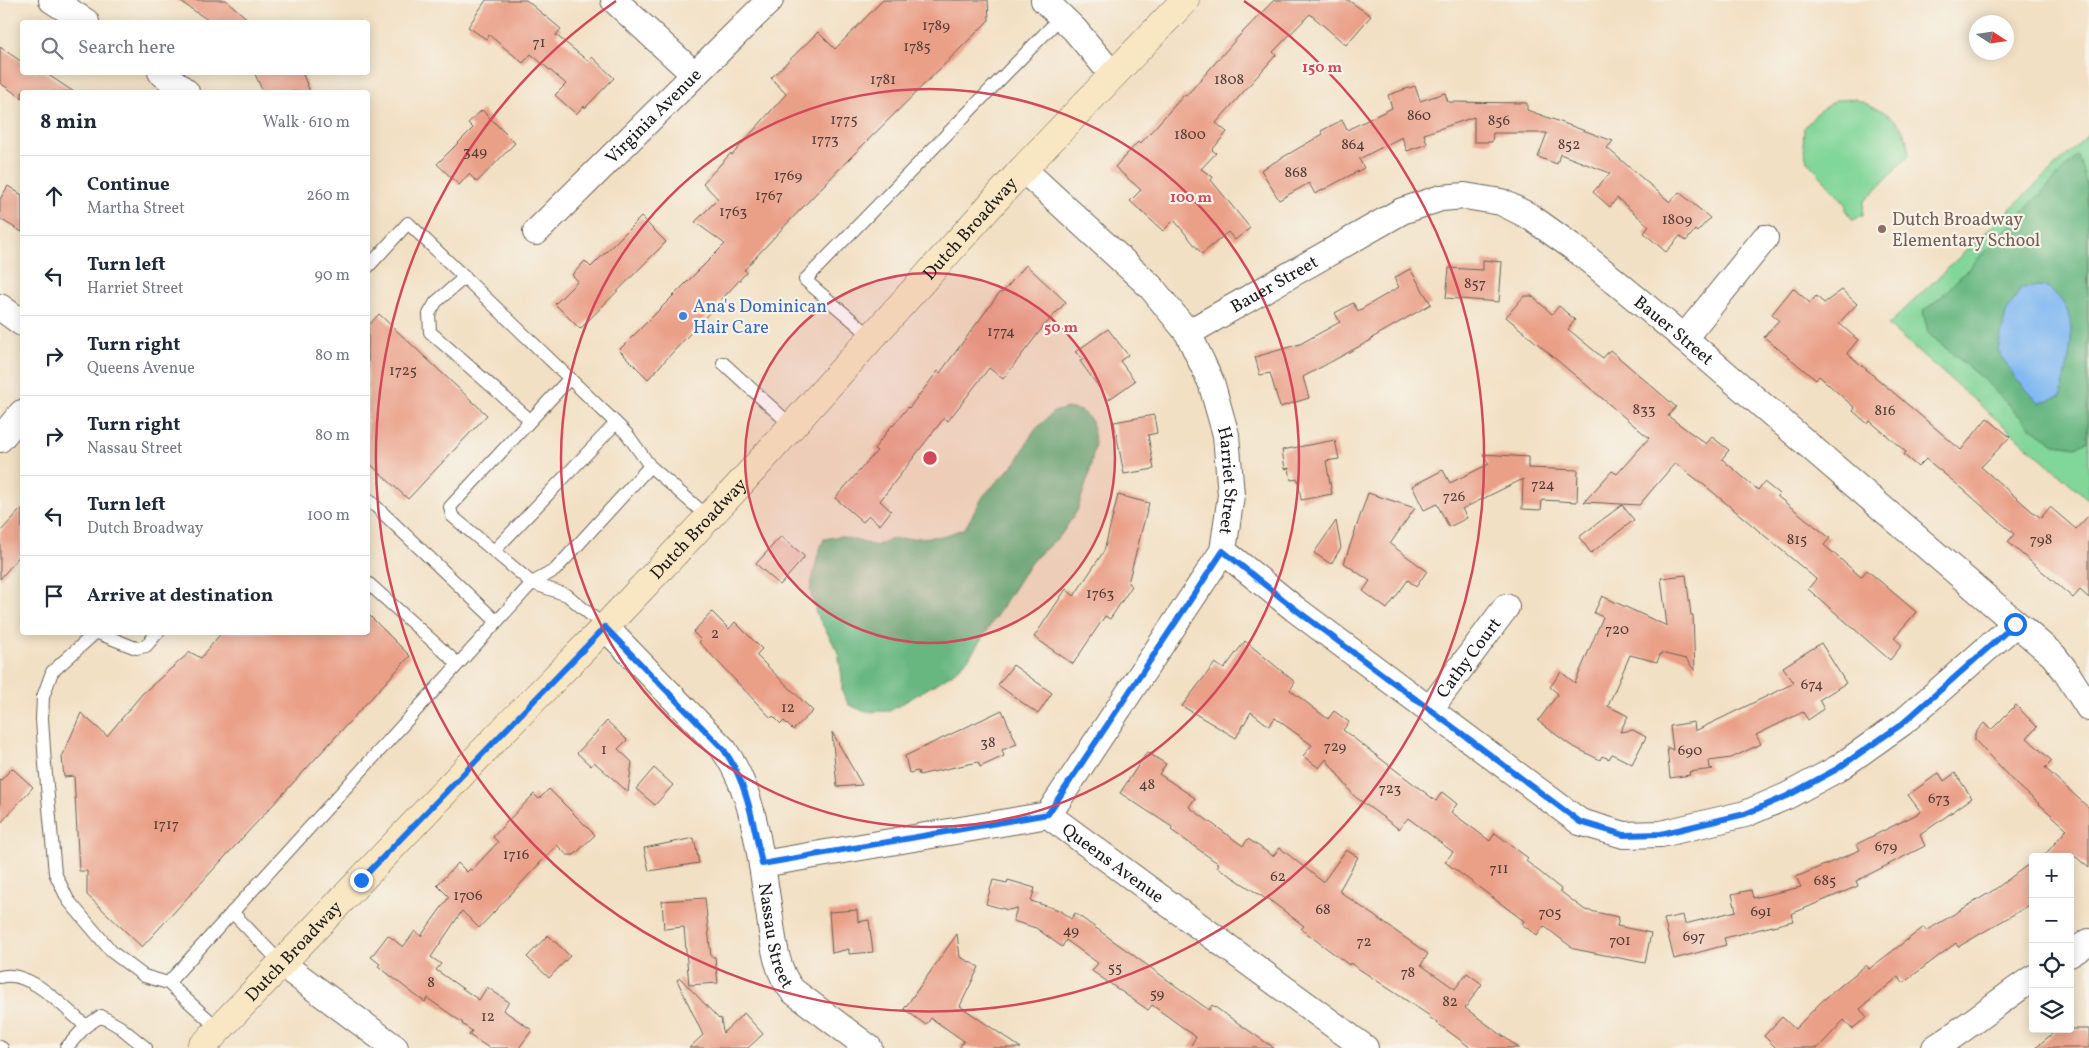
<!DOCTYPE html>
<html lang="en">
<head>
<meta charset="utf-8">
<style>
  :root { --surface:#fff; --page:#f6f6f7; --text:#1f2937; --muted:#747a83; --line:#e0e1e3 }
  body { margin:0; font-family:Vollkorn,serif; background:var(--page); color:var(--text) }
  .controls { position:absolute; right:15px; bottom:15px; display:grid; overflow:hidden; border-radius:5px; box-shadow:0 2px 12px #0003 }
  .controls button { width:45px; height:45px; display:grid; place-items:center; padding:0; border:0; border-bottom:1px solid var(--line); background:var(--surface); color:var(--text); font:25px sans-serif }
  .compass { position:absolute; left:1969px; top:15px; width:45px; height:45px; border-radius:50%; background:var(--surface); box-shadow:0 2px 12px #0003; rotate:102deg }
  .stop { position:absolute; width:15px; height:15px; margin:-11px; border:4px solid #1a73e8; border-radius:50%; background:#fff }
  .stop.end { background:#1a73e8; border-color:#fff; box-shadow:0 1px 5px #0008 }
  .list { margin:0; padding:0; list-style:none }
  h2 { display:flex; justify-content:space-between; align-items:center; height:65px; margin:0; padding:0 20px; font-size:21px }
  h2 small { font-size:16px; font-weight:400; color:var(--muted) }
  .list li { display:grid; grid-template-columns:32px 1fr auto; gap:15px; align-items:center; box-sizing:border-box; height:80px; padding:0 20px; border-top:1px solid var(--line) }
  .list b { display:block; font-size:19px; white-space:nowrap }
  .list p { margin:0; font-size:16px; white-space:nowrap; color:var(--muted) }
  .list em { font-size:16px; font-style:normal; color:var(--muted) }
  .icon { flex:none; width:28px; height:28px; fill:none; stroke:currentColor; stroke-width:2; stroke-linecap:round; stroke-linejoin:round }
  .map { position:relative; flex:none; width:2089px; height:1048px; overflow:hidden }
  .search { position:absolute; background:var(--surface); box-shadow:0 2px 12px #0003; left:20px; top:20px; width:350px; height:55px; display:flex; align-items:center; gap:12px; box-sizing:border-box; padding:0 18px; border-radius:5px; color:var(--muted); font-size:19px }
  .panel { position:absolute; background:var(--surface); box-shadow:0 2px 12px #0003; left:20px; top:90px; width:350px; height:545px; border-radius:5px }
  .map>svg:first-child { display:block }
</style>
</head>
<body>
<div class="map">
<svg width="2089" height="1048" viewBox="0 0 2089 1048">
  <rect width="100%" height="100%" fill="#f7f3e8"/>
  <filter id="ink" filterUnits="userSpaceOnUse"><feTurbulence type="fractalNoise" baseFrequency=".02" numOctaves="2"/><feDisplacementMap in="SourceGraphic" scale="10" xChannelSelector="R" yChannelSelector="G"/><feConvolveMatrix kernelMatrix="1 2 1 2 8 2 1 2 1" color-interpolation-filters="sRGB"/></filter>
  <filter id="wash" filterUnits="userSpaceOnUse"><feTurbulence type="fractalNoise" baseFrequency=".0096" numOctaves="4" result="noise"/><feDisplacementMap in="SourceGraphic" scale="20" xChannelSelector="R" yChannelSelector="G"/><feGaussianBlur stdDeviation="1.12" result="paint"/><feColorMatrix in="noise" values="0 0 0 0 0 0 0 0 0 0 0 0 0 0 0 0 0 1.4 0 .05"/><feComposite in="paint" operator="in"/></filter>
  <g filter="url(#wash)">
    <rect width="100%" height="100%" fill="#f2e0c4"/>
    <path fill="#81d699" stroke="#4e795a" d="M1855,99C1885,111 1907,119 1909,155L1864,202L1863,215L1853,220L1846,211V204L1807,161L1803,146L1804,128L1819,111L1836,100Z
      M2089,134V500L1888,325Z"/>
    <path fill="#68b781" stroke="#426a4e" d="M2078,155L2088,189L2087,441L2076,447L2055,444L2029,426L1987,383L1928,333L1923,311L1940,298Z
      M1067,408L1081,411L1092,421L1095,443L1089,475L1077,511L1061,535L1032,561L969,658L952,674L890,711L866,712L849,705L842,692V677L838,652L816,613L810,590L818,554L824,539L840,536L876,546L887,540L944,536L965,528L984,495L1017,461L1033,432L1053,412Z"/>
    <path fill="#82b9f2" stroke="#4f6a87" d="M2043,286C2087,308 2068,357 2061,396L2039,403L2016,379L1998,350L2006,313L2021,288Z"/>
    <g id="blocks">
      <path fill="#ea9f87" d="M178,0H226L251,22H211Z
        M486,0H526L561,29L556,35L588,61L592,57L614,78L585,108L584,106L576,114L555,95L566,84L531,54L523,63L489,35L486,39L468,27Z
        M883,0H988L989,20L849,159L779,232L744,270L747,272L648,379L619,350L725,244L695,222L718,199L703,183L731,153L732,155L786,94L771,78L818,32L835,49Z
        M1274,0H1348L1371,16L1346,45L1310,14L1273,52L1276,55L1216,123L1227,132L1212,150L1216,153L1201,169L1213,177L1211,180L1250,228L1235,240L1228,232L1202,254L1174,220L1163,231L1130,201L1141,190L1115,167L1138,142L1140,144L1184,95L1186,96L1239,36Z
        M0,47L22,62V72H44L74,92H22V98L0,83Z
        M254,72H302L310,92H263Z
        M1415,86L1420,101L1445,93L1448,102L1527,103V110L1613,141L1607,148L1670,202L1679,192L1710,218L1697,232L1695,230L1686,241L1680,236L1666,252L1644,233L1649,226L1617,198L1610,207L1593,192L1610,173L1560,154L1557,164L1538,157L1547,133H1493L1492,142H1474V117L1424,134L1427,144L1407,151L1402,137L1359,159L1364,168L1315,194L1309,183L1279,200L1261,170L1323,134L1321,131L1342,120L1347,130L1392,108L1388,95Z
        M482,110L515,143L477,182L469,174L459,185L437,164L473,128L468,123Z
        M8,186L22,195V232L0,219V199Z
        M641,217L666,242L580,329L555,304L578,281L572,275L585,261L591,267Z
        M1483,260L1502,262L1499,302L1446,298L1449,268L1483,270Z
        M1026,265L1066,302L1044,326L1003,379L989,368L948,421L944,418L880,501L891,511L880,525L869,516L863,522L835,498L877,451L874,449L892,425L893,426L908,407L909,408L938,371L940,373L1000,292L1002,293Z
        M1410,269L1431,304L1372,338L1373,339L1303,377L1309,398L1280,407L1270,373L1260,375L1255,357L1300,344L1340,322L1335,313L1353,303L1358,311L1399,287L1394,278Z
        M1793,288L1810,303L1816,296L1824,303L1842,290L1857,304L1839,323L1858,340L1847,353L1961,450L1987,418L2010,437L1981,467L2033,512L2041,518L2050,507L2076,529L2089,515V598L2080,590L2073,598L2008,542L2014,534L1964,490L1926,459L1918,467L1904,455L1906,452L1870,421L1868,424L1853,411L1855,408L1819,376L1816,380L1764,337L1779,320L1772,314Z
        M1524,296H1532L1552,314L1559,306L1575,320L1568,329L1603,358L1610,350L1676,407L1668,416L1706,444L1712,437L1729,450L1722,459L1758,490L1764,482L1779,494L1777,496L1830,538L1824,545L1861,577L1867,570L1916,612L1894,638L1902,645L1890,660L1808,589L1816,579L1708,488L1675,463L1639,505L1584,502L1612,471L1617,474L1649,438L1506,317Z
        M379,314L487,415L408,499L368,462V326Z
        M1108,329L1128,355L1120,361L1135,381L1108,400L1080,361L1084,359L1075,352Z
        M1154,415L1157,433L1148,435L1154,469L1124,474L1114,422Z
        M1335,440L1339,459L1326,461L1332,494L1301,500L1298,479L1291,480L1289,468L1285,469L1282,450Z
        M1483,454L1528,457V468L1578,470L1577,502L1542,500L1541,510L1522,509L1523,479L1462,509L1467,518L1449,527L1437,504L1424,510L1412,486L1443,470L1450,483L1489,464Z
        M1368,493L1415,508L1390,544L1427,571L1416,587L1408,580L1387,609L1363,591L1370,581L1344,563Z
        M1118,495L1149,503L1128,583L1132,586L1110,619L1105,616L1073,664L1034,637L1066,589L1074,596L1104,551Z
        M1622,505L1634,520L1591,553L1579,537Z
        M22,508V553L0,579V532Z
        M1336,521L1341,548L1331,564L1314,553Z
        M781,536L804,556V558L780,585L756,564Z
        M1686,575L1691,615H1693L1695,671L1686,659L1661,653L1657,662L1630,655L1608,706L1628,716L1620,732L1633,730L1646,737L1632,764L1612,754L1609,759L1602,756L1600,760L1570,745L1538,721L1558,694L1550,687L1561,672L1575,683L1603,617L1594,613L1602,596L1667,626L1661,578Z
        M712,612L729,629L735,622L762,649L756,655L813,711L793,730L784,721L781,724L773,716L771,718L699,642L701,640L693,632Z
        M368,614L410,656L142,947L87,895V871H79L74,776L64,777L62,757L81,713L107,736L142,694L190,652L201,658L222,632H368Z
        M1245,641L1295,682L1290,690L1328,719L1334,711L1349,722L1343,730L1436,801L1442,792L1457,804L1451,812L1490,841L1495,833L1528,858L1526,861L1561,889L1560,891L1585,910L1619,917L1617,926L1651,933L1645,963L1574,949L1544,926L1537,936L1522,924L1524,921L1445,862L1453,852L1408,818L1399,829L1354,796L1326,759L1319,768L1303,756L1312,745L1275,718L1269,726L1251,712L1236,738L1182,706L1215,663L1224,669Z
        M1821,643L1846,683L1819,700L1824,709L1808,720L1803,712L1756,735L1761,744L1731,758L1709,761L1710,768L1713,769L1689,772L1690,775L1670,778L1667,747L1673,750L1670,726L1694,722L1695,731L1794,683L1783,667Z
        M1013,665L1052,693L1038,714L998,685Z
        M2016,705L2037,727L2027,738L2052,761L2045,768L2089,808V868L2076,857H2043L2067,829L2010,778L1975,740V733L1984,723L1991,730Z
        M1002,710L1017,744L1002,750L1004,756L980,767L978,762L919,775L918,771L909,773L905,756Z
        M607,721L627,740L618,749L632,762L628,792L594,762L591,766L577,753Z
        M832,732L862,785L837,787Z
        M1147,752L1166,764L1159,774L1195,798L1189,807L1243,846L1248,839L1273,856L1280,848L1323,882L1346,850L1358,857L1339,891L1428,954L1421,965L1455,989L1467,973L1482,984L1465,1008L1519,1048H1471L1429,1017L1430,1016L1350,963L1349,965L1301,929L1304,926L1267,898L1266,899L1217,867L1219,864L1171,830L1172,827L1120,793Z
        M12,768L33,787L0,824V781Z
        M654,768L673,785L655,805L636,789Z
        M1939,773L1944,781L1955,773L1972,798L1920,835L1925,846L1856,881L1858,886L1791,914L1793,921L1724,938L1726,945L1674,959L1664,919L1683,915L1685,924L1736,911L1732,894L1751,890L1753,898L1801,887L1796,877L1860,850L1857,844L1921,812L1908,795Z
        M549,789L595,835L574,855H567L557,845L479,928L462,911L431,957L441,964L436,970L479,1000L487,987L509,1002L503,1010L532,1030L519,1048H489L469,1035L472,1031L462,1024L463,1023L427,998L425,1002L415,995L378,966L380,964L371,957L388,935L403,947L415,931L421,936L449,897L437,885L458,863L467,872L470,869L472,870L498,842L493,837L503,826L534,794L539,799Z
        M694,838L699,863L649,871L644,848Z
        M2033,861V903L1958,947L1956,943L1903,983L1898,977L1860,1009L1867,1017L1852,1029L1844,1020L1818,1048H1776L1764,1036L1782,1017L1795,1029L1822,1001L1866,965L1869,969L1924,927L1926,931L1994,890Z
        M993,880L1007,883L1008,880L1035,888L1031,901L1059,910L1071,919L1075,913L1209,1010L1212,1005L1274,1048H1189L1196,1037L1152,1005L1148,1010L1092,971L1098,963L1066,940L1062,947L1036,928L1013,921L1017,908L1008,910L986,904Z
        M705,898L711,957H715L718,983L689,985L684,927L664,929L662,901Z
        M857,910L858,922L869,920L873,952L849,954V949L832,953L829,912Z
        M957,934L960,957L979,967L960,1006L1021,1048H959L964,1041L931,1018L926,1025L904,1009Z
        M548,935L570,956L549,978L527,957Z
        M680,978L719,1019L721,1018L723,1033L744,1013L763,1034L748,1048H689L703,1035L677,980Z
        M2058,1029H2089V1048H2035Z"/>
    </g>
  </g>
  <g filter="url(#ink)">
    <use href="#blocks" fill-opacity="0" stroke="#676157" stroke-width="1"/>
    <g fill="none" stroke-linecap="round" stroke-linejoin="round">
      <g stroke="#676157" stroke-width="14">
        <path id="lane" d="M368,267L408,223L616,423L627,434L650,466L708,517
          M465,277L436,302L429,314L430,332L530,420
          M872,337L805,280L1061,17
          M723,363L792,426
          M570,378L450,507L452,516L532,583L567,595L605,627
          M368,499L497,622
          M494,551L616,423
          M368,583L458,664
          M95,632L136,648L146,646L158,632
          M95,633L52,672L43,697L42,719L45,764L55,873L68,900L112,952L144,976L168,983L219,1029
          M232,912L282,964
          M0,977C29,968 65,1009 86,1026
          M168,983L532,583L555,570L650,466
          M0,1047L2,1048
          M66,1048L86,1026L101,1016L120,1027L146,1048"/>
      </g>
      <g stroke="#676157" stroke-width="28">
        <g id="street">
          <path d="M52,0L86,22"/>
          <path d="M614,0L695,75"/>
          <path d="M1044,0L1075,30L1112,74"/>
          <path d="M161,72L186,92"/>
          <path id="s1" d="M1023,169L1151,287L1188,333L1211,382L1226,435L1231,495L1223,551L1048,815"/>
          <path id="s2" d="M536,232L770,0"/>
          <path d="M0,307L22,323"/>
          <path id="s3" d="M1188,333L1402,211L1441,198L1465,196L1501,202L1529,216L1577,250L1684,338L2053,655L2064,669L2089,708"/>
          <path d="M1684,338L1765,238"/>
          <path d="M0,439L22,413"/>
          <path d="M1223,551L1295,609L1580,822L1624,835L1661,834L1745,814L1787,796L1837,769L1902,723L2015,624"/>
          <path id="s4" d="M605,627L724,750C756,796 760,857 769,911C773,938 775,971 793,991L869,1048"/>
          <path id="s5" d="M1430,709L1506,607"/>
          <path id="s6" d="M762,864L1048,815L1365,1048"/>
          <path d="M2070,954L2089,942"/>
          <path d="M282,964L395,1048"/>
          <path d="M1935,1048C1969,1026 1999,1001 2033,978"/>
        </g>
      </g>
      <g stroke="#676157" stroke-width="29">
        <g id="secondary">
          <path id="s7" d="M201,1048L493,741L605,627L740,484L1023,169L1185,0"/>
        </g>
      </g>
      <use href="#lane" stroke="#fff" stroke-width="12"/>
      <use href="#street" stroke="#fff" stroke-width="26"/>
      <use href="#secondary" stroke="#f9e7c3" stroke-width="28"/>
    </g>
  </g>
  <g fill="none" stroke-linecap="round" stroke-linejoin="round" filter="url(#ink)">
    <path stroke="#1a73e8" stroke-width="6" d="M361,880L605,627L724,750C748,784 753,823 762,864L1048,814L1223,551L1295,609L1580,822L1624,835L1661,834L1745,814L1787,796L1837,769L1902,724L2015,624"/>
  </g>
  <circle cx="930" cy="458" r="185" fill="#d1495b" fill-opacity=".12"/>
  <g fill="none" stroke="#d1495b" stroke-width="2.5">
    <circle cx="930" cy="458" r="185"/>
    <circle cx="930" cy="458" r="369"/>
    <path d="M1244 1A554 554 0 1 1 616 1"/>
  </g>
  <circle fill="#8d6e63" stroke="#f7f3e8" stroke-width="2" cx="1882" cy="229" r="5"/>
  <circle fill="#3f7fe0" stroke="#f7f3e8" stroke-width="2" cx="683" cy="316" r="5"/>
  <g text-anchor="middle" stroke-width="4.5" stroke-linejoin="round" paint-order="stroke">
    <g font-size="15" fill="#503d37">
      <text x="936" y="30">1789</text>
      <text x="539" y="47">71</text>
      <text x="917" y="51">1785</text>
      <text x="883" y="84">1781</text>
      <text x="1229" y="84">1808</text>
      <text x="1419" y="120">860</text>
      <text x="844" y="124">1775</text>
      <text x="1499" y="125">856</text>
      <text x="1190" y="139">1800</text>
      <text x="825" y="144">1773</text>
      <text x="1353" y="149">864</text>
      <text x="1569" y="149">852</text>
      <text x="475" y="156">349</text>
      <text x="1296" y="177">868</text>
      <text x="788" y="180">1769</text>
      <text x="769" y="200">1767</text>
      <text x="733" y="216">1763</text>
      <text x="1677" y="224">1809</text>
      <text x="1475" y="288">857</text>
      <text x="1001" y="336">1774</text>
      <text x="403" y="375">1725</text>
      <text x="1644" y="414">833</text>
      <text x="1885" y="415">816</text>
      <text x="1543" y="489">724</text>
      <text x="1454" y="501">726</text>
      <text x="1797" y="544">815</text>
      <text x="2041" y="544">798</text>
      <text x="1100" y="598">1763</text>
      <text x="1617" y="634">720</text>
      <text x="715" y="638">2</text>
      <text x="1812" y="689">674</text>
      <text x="788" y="712">12</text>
      <text x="988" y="747">38</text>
      <text x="1335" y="751">729</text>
      <text x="604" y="754">1</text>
      <text x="1690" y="755">690</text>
      <text x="1147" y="789">48</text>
      <text x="1390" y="793">723</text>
      <text x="1939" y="803">673</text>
      <text x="166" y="829">1717</text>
      <text x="1886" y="851">679</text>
      <text x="516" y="859">1716</text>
      <text x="1499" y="873">711</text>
      <text x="1278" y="881">62</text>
      <text x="1825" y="885">685</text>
      <text x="468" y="900">1706</text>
      <text x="1323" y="914">68</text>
      <text x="1761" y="916">691</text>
      <text x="1550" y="917">705</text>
      <text x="1071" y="935">49</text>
      <text x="1694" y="941">697</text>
      <text x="1620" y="945">701</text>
      <text x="1364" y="946">72</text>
      <text x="1115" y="972">55</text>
      <text x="1408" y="977">78</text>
      <text x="431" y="987">8</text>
      <text x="1157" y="998">59</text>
      <text x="1450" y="1006">82</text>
      <text x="488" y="1021">12</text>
    </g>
    <g font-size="18" fill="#1c1c1c" stroke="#f7f3e8">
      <text dy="6" stroke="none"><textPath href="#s2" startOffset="165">Virginia Avenue</textPath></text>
      <text dy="6" stroke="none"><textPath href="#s7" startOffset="1124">Dutch Broadway</textPath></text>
      <text dy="6" stroke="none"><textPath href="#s3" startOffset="99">Bauer Street</textPath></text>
      <text dy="6" stroke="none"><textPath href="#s3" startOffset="564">Bauer Street</textPath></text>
      <text dy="6" stroke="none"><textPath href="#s1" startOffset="388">Harriet Street</textPath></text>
      <text dy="6" stroke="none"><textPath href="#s7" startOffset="719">Dutch Broadway</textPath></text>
      <text dy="6" stroke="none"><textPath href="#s5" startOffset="64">Cathy Court</textPath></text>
      <text dy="6" stroke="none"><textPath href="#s6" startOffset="371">Queens Avenue</textPath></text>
      <text dy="6" stroke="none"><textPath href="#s4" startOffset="365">Nassau Street</textPath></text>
      <text dy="6" stroke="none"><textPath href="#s7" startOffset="134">Dutch Broadway</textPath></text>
    </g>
    <g font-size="18" fill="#785e54" stroke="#f7f3e8" text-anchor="start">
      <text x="1892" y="225">Dutch Broadway<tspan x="1892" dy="21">Elementary School</tspan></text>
    </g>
    <g font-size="18" fill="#366cbe" stroke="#f7f3e8" text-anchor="start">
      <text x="693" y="312">Ana's Dominican<tspan x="693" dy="21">Hair Care</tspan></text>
    </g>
  </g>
  <circle cx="930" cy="458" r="8" fill="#d1495b" stroke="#f7f3e8" stroke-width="2.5"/>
  <g font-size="15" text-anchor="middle" font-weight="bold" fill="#d1495b" stroke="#f7f3e8" stroke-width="4.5" stroke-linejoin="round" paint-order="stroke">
    <text x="1322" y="72">150 m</text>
    <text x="1191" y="202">100 m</text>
    <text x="1061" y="332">50 m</text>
  </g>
</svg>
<div class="controls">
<button>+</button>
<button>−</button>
<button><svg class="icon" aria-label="locate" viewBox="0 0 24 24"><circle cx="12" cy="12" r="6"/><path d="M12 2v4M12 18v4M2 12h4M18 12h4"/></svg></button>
<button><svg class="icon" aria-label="layers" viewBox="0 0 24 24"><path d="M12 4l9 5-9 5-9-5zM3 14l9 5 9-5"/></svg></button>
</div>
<svg class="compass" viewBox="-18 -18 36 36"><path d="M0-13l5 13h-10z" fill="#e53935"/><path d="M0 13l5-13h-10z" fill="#747a83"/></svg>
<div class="stop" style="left:2015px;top:624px"></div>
<div class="stop end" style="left:361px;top:880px"></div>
<div class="search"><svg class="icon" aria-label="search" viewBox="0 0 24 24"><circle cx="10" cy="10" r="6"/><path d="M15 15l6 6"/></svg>Search here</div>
<section class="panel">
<h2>8 min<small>Walk · 610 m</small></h2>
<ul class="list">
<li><svg class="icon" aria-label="ahead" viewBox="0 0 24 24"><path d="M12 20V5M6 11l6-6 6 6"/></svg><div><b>Continue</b><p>Martha Street</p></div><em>260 m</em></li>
<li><svg class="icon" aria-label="left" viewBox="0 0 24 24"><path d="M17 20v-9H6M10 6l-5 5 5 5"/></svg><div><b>Turn left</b><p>Harriet Street</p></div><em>90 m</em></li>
<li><svg class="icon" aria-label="right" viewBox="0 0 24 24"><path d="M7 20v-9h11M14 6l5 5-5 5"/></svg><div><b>Turn right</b><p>Queens Avenue</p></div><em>80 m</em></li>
<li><svg class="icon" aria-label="right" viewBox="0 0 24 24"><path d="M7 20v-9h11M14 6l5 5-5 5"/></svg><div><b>Turn right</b><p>Nassau Street</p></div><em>80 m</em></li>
<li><svg class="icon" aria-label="left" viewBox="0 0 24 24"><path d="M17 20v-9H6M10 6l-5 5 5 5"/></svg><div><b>Turn left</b><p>Dutch Broadway</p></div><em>100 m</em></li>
<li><svg class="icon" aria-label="arrive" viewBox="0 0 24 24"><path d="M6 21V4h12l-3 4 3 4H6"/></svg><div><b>Arrive at destination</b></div></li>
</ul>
</section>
</div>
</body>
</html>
